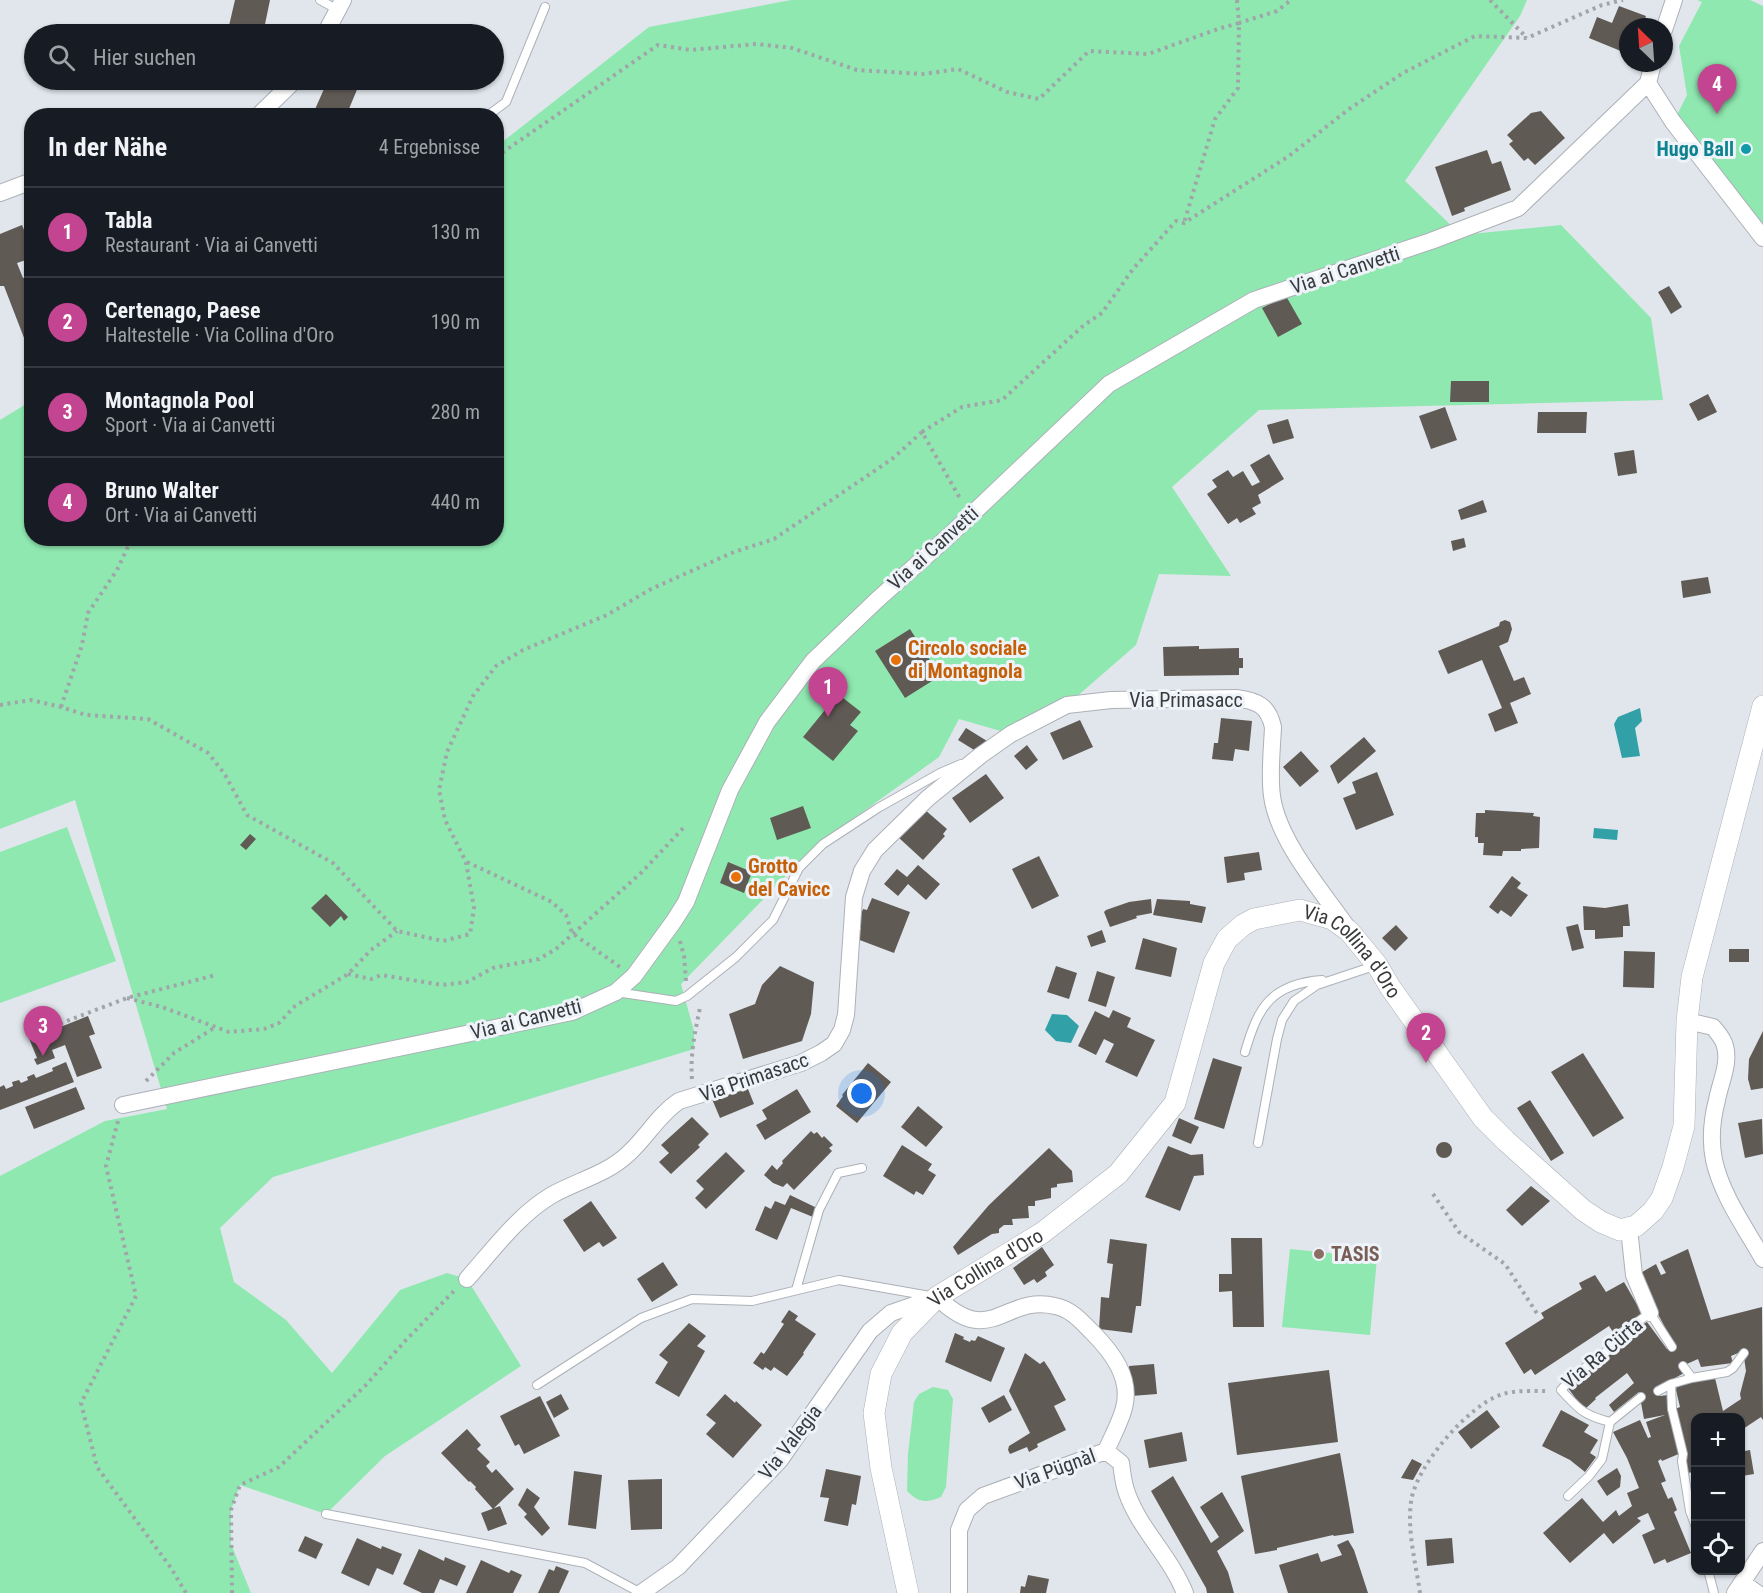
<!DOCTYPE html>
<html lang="de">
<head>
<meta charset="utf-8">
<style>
  :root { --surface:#171b24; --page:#242831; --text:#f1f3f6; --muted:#9ea1a6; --line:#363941; --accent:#c34490 }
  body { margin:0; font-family:"Roboto Condensed",sans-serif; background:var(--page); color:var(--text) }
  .controls { position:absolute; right:18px; bottom:18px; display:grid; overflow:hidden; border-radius:12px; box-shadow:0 2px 4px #0004 }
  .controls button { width:54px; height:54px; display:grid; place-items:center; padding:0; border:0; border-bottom:2px solid var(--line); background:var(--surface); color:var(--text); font:30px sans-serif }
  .compass { position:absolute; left:1619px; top:18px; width:54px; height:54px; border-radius:50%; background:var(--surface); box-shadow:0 2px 4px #0004; rotate:335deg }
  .you { position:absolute; left:862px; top:1094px; width:21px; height:21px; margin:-15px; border:4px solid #fff; border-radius:50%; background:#1a73e8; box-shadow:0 0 0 9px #1a73e833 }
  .badge { display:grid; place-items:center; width:39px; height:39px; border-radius:50%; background:var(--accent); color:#fff; font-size:20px; font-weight:700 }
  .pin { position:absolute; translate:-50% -50px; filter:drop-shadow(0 2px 3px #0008) }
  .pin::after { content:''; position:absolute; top:32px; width:21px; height:18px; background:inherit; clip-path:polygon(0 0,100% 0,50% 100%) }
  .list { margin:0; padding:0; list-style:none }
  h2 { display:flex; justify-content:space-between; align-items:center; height:78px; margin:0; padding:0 24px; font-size:26px }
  h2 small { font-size:20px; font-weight:400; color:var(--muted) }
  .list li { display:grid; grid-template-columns:39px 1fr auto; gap:18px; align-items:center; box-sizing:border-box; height:90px; padding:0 24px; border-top:2px solid var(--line) }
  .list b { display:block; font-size:22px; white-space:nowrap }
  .list p { margin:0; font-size:20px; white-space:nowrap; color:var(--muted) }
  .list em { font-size:20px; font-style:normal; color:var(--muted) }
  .icon { flex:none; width:33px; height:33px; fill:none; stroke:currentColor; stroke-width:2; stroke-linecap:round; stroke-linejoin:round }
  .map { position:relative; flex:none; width:1763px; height:1593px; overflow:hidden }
  .search { position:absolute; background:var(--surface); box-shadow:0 2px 4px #0004; left:24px; top:24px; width:480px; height:66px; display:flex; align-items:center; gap:15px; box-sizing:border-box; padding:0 21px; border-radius:33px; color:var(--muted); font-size:22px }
  .panel { position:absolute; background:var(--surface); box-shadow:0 2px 4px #0004; left:24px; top:108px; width:480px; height:438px; border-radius:24px }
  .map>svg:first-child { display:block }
</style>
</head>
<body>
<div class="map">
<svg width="1763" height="1593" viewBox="0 0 1763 1593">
  <rect width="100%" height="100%" fill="#e0e6ec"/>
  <path fill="#8fe8b0" d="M791,0H1527L1520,16L1405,181L1461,235L1561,225L1651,318L1663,400L1259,410L1172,487L1231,576L1159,574L1136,645L1067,705L1011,734L959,719L939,757L814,847L681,984L694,1031V1049L273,1177L220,1228L234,1282L286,1320L332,1373L400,1290L447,1273L467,1279L521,1366L385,1456L326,1514L240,1485L231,1510V1544L251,1593H0V1176L105,1121L167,1109L75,800L0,829V420L31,401L32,538H496L497,146L649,27Z
    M1697,0H1750L1763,6V227L1676,117L1687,95L1679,46L1702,2Z
    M67,827L116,961L0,1003V852Z
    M1290,1249L1377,1258L1370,1335L1282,1327Z
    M933,1387L948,1390L953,1399L946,1487L941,1497C926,1503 919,1503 907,1491L908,1454L914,1402L919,1394Z"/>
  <path fill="#31a0a7" d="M1640,708L1642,721L1635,728L1640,756L1622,758L1614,724L1618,717Z
    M1594,828L1618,830L1617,840L1593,838Z
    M1052,1014L1067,1015L1079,1026L1071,1043L1056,1041L1045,1030Z"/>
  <path fill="#605a55" d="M235,0H270L263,34H246L228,30Z
    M1619,6L1646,16L1642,27H1628V54L1589,38L1597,17L1612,23Z
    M328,80H361L346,116H312Z
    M1541,111L1565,138L1535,165L1528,158L1524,161L1509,144L1513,141L1507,135L1531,113Z
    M1487,150L1492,164L1501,161L1511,190L1464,208L1465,211L1452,216L1435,167Z
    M22,225L32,249V258L17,263L23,278L32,275L31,356L4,286H0V234Z
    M1669,286L1682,307L1671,314L1658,292Z
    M1286,296L1302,324L1278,337L1262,308Z
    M1451,381H1489V402H1450Z
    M1708,394L1717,412L1698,421L1689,404Z
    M1445,407L1457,440L1431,449L1419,416Z
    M1538,412H1587L1586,433H1537Z
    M1288,419L1294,438L1273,444L1267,425Z
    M1634,450L1637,473L1618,476L1614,453Z
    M1269,454L1284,479L1258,495L1261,503L1252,508L1256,514L1240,523L1237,518L1228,524L1207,494L1217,487L1212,480L1228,470L1233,477L1243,471L1252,486L1260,482L1250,465Z
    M1483,500L1487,512L1461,520L1458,510Z
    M1464,538L1466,547L1453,551L1451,541Z
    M1708,577L1711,593L1683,598L1681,581Z
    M1505,620L1510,622L1512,629L1508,642L1499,646L1514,681L1524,677L1531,694L1510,703L1518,723L1495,732L1488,714L1502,708L1482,660L1448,674L1438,651L1499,626L1500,622Z
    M910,629L940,676L905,698L875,651Z
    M1199,646V649L1239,648V658H1243V668H1239V675L1164,676L1163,647Z
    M838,694L861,712L850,725L858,731L833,761L803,737Z
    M1221,718L1252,721L1249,751L1235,749L1233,761L1212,759L1214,743H1218Z
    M1080,720L1093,747L1063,760L1050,733Z
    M966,728L987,741L979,753L958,740Z
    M1364,737L1376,751L1338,784L1330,766Z
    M1027,745L1038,760L1026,770L1014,756Z
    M1301,751L1319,771L1300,787L1283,767Z
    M1377,772L1394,815L1356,830L1343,798L1356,793L1352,782Z
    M986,774L1004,798L970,823L952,798Z
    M803,806L811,828L777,840L770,818Z
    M924,809L947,829L943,834L945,836L923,860L898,837Z
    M1485,810L1534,813L1533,816L1540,817L1539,848L1521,849V851H1503L1502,856L1483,855L1484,843H1478V837H1475L1476,813H1485Z
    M250,834L256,839L246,850L240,845Z
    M1259,852L1262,870L1244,873L1245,880L1227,883L1224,857Z
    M1039,856L1059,896L1032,909L1012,869Z
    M728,862L752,872L744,893L720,883Z
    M918,865L940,884L926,900L908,884L898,896L884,884L897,869L907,877Z
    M1512,876L1521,883L1517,888L1528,895L1511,917L1501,910L1498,914L1489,907Z
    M326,894L348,917L344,921L341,916L330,927L311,908Z
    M872,898L910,912L894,953L857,939L861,928L857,926L863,909L867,910Z
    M1151,899L1152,913L1136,916L1137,918L1110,927L1104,912L1106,910L1129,902Z
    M1157,899L1190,901V904L1206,907L1202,923L1153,915Z
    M1628,904L1630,926H1623V937L1595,939V930H1584L1583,906L1605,908Z
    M1578,924L1584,948L1572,951L1566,927Z
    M1396,925L1408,938L1395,951L1382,938Z
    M1102,930L1106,942L1091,947L1087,936Z
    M1143,938L1177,948L1171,977L1135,969Z
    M1729,949H1749V962H1729Z
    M1624,951L1655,952L1654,988L1623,987Z
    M780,966L814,982L811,1014L802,1041L743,1059L729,1014L755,1004L762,985Z
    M1056,966L1077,973L1069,999L1047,992Z
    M1097,971L1115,977L1106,1007L1088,1001Z
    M1113,1010L1131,1018L1127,1027L1155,1040L1137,1077L1105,1062L1114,1044L1104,1039L1096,1055L1078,1046L1095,1011L1109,1018Z
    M88,1016L95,1034L89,1036L102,1068L77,1077L65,1045L52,1050L55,1058L37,1065L34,1059L37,1058L24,1026L38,1021L43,1034Z
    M1763,1031V1088L1751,1090L1748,1079L1749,1059Z
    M1583,1053L1624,1118L1593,1137L1551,1072Z
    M1213,1058L1242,1067L1224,1129L1194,1119Z
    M66,1062L74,1082L0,1110V1087L4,1085L6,1089L13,1086L12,1082L19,1080L21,1083L28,1080L27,1077L34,1074L36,1078L53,1071L52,1068Z
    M868,1063L891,1082L857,1123L836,1106L843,1096L842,1095Z
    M746,1084L754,1104L720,1118L712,1099Z
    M76,1087L85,1109L34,1129L25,1107Z
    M797,1089L811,1112L765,1140L756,1125L767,1119L762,1110Z
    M1530,1100L1564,1153L1551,1161L1517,1108Z
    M918,1106L943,1127L926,1147L901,1127Z
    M692,1117L709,1134L698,1145L700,1147L671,1174L659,1162L669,1153L661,1145Z
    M1179,1118L1199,1127L1191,1144L1172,1136Z
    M1762,1119L1763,1154L1745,1158L1738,1123Z
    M811,1131L814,1134L817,1132L822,1138L824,1136L833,1145L829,1148L832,1151L794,1190L787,1183L783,1187L773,1183L764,1175L772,1165L777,1170L783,1163L782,1161Z
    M1436 1150a8 8 0 1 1 16 0a8 8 0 1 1-16 0Z
    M902,1145L932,1164L928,1170L936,1175L923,1195L916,1191L914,1195L883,1176Z
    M1168,1146L1191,1155L1203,1154L1204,1175L1194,1176L1180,1211L1145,1197Z
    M1049,1148L1072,1171L1073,1182L1057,1184V1187L1051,1188V1198L1035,1201V1206H1028L1029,1218L1012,1219L1013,1225H1004L999,1229V1233L992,1234L958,1255L953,1247L989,1205Z
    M726,1152L745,1171L706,1209L695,1198L704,1189L696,1181Z
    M1531,1186L1550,1201L1522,1226L1506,1210Z
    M790,1195L817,1208L813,1217L791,1208L777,1240L755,1230L765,1206L771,1209L775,1201L785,1205Z
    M591,1201L617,1238L603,1247L599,1242L584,1252L563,1220Z
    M1231,1238H1262L1264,1327H1233L1232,1291L1219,1292V1274H1232Z
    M1110,1239L1147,1244L1141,1306H1136L1132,1333L1099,1329L1101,1297L1109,1298L1113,1264L1107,1263Z
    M1042,1247L1054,1265L1045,1272L1047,1276L1037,1283L1034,1279L1024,1285L1013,1268Z
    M1688,1249L1711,1320L1762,1307L1763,1420L1761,1417L1740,1431V1418H1695V1472L1686,1473L1673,1410L1680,1407L1676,1390L1677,1384L1715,1378L1723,1411L1741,1399L1740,1394L1746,1371L1743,1351L1731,1356L1733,1363L1701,1367L1698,1359L1680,1367L1684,1373L1657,1388L1660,1396L1668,1395L1681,1453L1662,1461L1661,1459L1658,1461L1666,1481L1661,1483L1668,1499L1672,1497L1677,1510L1674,1512L1691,1553L1667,1563L1665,1559L1654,1564L1642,1535L1655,1529L1648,1513L1637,1518L1641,1521L1613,1544L1604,1533L1570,1563L1543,1533L1582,1498L1603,1522L1616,1510L1619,1516L1632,1506L1627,1493L1639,1488L1627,1458L1613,1432L1640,1420L1648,1438L1651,1437L1646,1422L1665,1415L1644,1419L1639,1392L1614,1412L1609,1405L1634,1383L1627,1373L1595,1398L1596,1399L1584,1410L1568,1388L1580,1379L1577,1376L1613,1349L1635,1337L1631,1332L1647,1322L1667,1349L1675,1346L1637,1275L1656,1264L1661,1275L1666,1273L1660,1262Z
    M663,1262L678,1285L652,1302L637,1279Z
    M1595,1275L1606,1292L1624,1282L1643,1315L1613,1332L1609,1326L1535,1375L1531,1369L1524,1374L1505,1343L1544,1318L1541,1313L1582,1289L1579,1283Z
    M789,1310L798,1316L795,1320L816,1334L803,1353L804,1354L787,1376L774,1367L771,1371L765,1367L763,1370L753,1363L761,1352L764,1354L784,1324L781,1322Z
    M689,1323L706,1336L697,1346L705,1351L679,1397L655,1383L668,1362L659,1355Z
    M955,1333L964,1337L963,1339L970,1342L971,1340L975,1341L978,1336L1005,1348L991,1382L945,1362Z
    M1025,1353L1040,1364L1044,1361L1050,1370L1066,1400L1054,1406L1066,1430L1037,1444L1038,1447L1029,1452L1027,1447L1010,1454L1008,1450L1009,1446L1030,1433L1009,1391Z
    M1154,1364L1157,1394L1131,1396L1129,1366Z
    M1329,1370L1338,1442L1237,1455L1228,1383Z
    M561,1394L569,1409L554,1418L546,1402Z
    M725,1394L735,1403L736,1401L762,1425L733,1458L706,1434L716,1423L706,1415Z
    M1004,1395L1012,1410L989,1423L981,1408Z
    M540,1396L560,1436L524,1454L519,1444L515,1446L500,1416Z
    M1487,1410L1500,1427L1471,1449L1458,1432Z
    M1561,1410L1589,1425L1584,1432L1598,1440L1590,1453L1596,1457L1585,1472L1570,1460L1542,1446Z
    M467,1429L481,1445L477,1449L490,1462L486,1466L492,1473L496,1469L514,1489L493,1509L475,1489L476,1487L470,1481L469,1482L441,1453Z
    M1182,1432L1187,1461L1149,1468L1144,1440Z
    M1750,1450L1754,1474L1742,1476L1740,1452Z
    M1340,1453L1354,1533L1334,1536L1333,1535L1277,1548V1550L1255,1554L1241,1476Z
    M1412,1459L1422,1464L1413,1480L1401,1478Z
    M1617,1468L1621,1476L1620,1487L1607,1496L1597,1481Z
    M826,1469L861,1476L856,1505L852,1504L848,1526L824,1521L829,1498L820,1497Z
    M574,1471L602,1475L596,1529L568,1525Z
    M1173,1476L1211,1543L1219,1537L1200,1507L1222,1492L1244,1531L1217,1551L1228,1572L1234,1593H1207L1206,1588L1151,1491Z
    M662,1479V1529L631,1530L628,1480Z
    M527,1488L540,1498L534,1507L550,1528L542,1536L524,1517L527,1514L518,1505Z
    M500,1506L507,1524L488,1531L481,1513Z
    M305,1536L323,1544L316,1559L298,1551Z
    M357,1538L381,1549L382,1546L402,1554L393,1575L377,1568L369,1586L341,1573Z
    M1452,1538L1454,1563L1427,1566L1425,1540Z
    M1348,1540L1354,1550L1368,1593H1288L1279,1565L1318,1553L1321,1562L1342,1555L1337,1545Z
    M419,1549L444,1561L445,1557L466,1566L457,1586L440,1579L434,1593H422L403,1584Z
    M481,1560L509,1573L511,1570L522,1575L513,1593H466Z
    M556,1566L569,1571L559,1593H538L549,1569L554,1571Z
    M1028,1575L1049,1579L1046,1593H1020L1021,1586L1025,1587Z"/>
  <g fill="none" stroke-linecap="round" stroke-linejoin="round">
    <g stroke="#acb1b8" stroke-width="10">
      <path id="service" d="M320,0L338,10
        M487,116L506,102L545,7
        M616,992L676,1001L687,996L736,957L773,920L799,868L823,844L878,808L940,773L961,764
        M1245,1052C1258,1007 1271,984 1322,980
        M1258,1143L1277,1039L1282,1020L1294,1001L1317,985L1377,965
        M796,1290L819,1210L838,1173L862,1168
        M1683,1366L1692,1378L1671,1384L1672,1409L1683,1454L1682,1461L1690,1511L1696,1527
        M1692,1378L1727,1372L1733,1368L1744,1353
        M537,1385L641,1318L692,1299L752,1301L839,1280L930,1296
        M1658,1391L1671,1384
        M1610,1422L1641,1397
        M1568,1496L1589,1476L1602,1459L1610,1422C1583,1415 1580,1410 1561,1390L1574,1376L1620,1341L1622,1333L1650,1313L1672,1347
        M326,1514L585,1563L641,1593
        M1708,1570L1714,1593"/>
    </g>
    <g stroke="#acb1b8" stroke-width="18">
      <path id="minor" d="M1664,30L1674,0
        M325,34L343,0
        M1648,83L1673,122L1763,238
        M1648,83L1653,63
        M258,116L295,80
        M0,193L32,181
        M1687,1021L1713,1027C1718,1033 1723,1038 1725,1046C1730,1064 1720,1083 1717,1100C1712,1119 1710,1140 1714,1160C1722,1196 1745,1227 1763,1259
        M123,1105L572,1012L616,992L634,976L674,921L686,902L730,790L767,722L813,661L877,600L951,534L1109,384L1254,300L1431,241L1518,208L1648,83
        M1629,1229L1634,1275L1650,1313
        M467,1279C493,1250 518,1215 552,1195C577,1181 607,1174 628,1154C647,1137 658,1115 679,1101L801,1063L821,1053L834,1044L842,1030L846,1015L854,897L862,871L875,850L928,798L981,755L1011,734L1067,705L1111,700L1236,698C1257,701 1268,705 1273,727C1272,750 1269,774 1272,796C1278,841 1322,891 1347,927
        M1106,1451L1121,1463C1122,1471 1123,1479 1125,1487C1136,1526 1170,1555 1185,1593
        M1743,1583L1757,1593
        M641,1593L678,1567L780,1460L870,1331L891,1313L937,1297C991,1350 1004,1294 1055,1306C1071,1309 1081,1321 1092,1332C1112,1352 1132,1378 1124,1408C1120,1423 1112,1437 1106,1451L983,1496L967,1510L959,1530V1593
        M1735,1593L1763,1551"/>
    </g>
    <g stroke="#acb1b8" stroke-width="22">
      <g id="tertiary">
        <path id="s1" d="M908,1593L881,1468L874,1413L881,1374L902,1333L937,1297L1042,1233L1118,1174L1175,1103L1214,963L1227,939L1243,925L1254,919L1300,910L1332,919L1349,931L1377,965L1390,987L1483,1118L1506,1141L1583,1210L1601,1222L1620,1230L1636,1226L1653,1211L1662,1198L1673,1167L1684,1126L1687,1021L1692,977L1763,706"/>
      </g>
    </g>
    <path stroke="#a0a5a9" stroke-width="4" stroke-dasharray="3 4.5" stroke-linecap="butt" d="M1237,0L1239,23L1277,11L1291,0
      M1490,0L1527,38
      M496,157L658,45L691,50L756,44L792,48L857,70L924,74L958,69L1007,92L1039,99L1089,51L1148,54L1218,29L1239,23L1238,88L1215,119L1184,223
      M922,432L962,407L1002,400L1084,325L1102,313L1133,269L1176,221L1184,223L1289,156L1349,109L1403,73L1475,36L1527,38L1602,5L1623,0
      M0,705L31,700L61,707L86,715L148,719L208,753L224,773L247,815L333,863L397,931L443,941L470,934L474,908L466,862L445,820L439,790L447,752L473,696L496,666L523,650L607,615L651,589L734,552L774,539L892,459L922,432L961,500
      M61,707L82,645L88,613L117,570L132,538
      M467,862L552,902L566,915L572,933L620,967
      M680,941L684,956L686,981
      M348,974L371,979L381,975L442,985L467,982L493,968L539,959L556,949L642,872L686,825
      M127,998L162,1007L229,1032L264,1029L279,1023L295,1006L348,974L371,950L397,931
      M46,1029L127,998L216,975
      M692,1079C690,1055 695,1031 700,1008
      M146,1081L174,1053L214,1028
      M118,1121L106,1166L136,1296L81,1403L97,1467L171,1568L186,1593
      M1433,1194L1459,1232L1505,1264L1538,1315
      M232,1593L231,1510L240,1485L279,1467L365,1386L406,1340L454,1291
      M1420,1593C1416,1564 1407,1532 1411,1502C1415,1467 1469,1404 1503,1394C1517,1390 1534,1391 1549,1391"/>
    <use href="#service" stroke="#fff" stroke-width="8"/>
    <use href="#minor" stroke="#fff" stroke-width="16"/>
    <use href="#tertiary" stroke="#fff" stroke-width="21"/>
  </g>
  <circle fill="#0f9aa8" stroke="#eef3fa" stroke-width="2" cx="1746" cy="149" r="6"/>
  <g fill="#e8710a" stroke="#eef3fa" stroke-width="2">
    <circle cx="896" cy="660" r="6"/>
    <circle cx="736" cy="877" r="6"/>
  </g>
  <circle fill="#8d6e63" stroke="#eef3fa" stroke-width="2" cx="1319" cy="1254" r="6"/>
  <g text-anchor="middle" stroke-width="6" stroke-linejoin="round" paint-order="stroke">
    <g font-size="20" font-weight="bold" fill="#0d838f" stroke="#eef3fa" text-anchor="end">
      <text x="1734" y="156">Hugo Ball</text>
    </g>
    <g font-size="20" fill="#383a3c" stroke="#eef3fa">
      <text transform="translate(1345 270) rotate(-18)" y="7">Via ai Canvetti</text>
      <text transform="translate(933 548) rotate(-42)" y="7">Via ai Canvetti</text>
      <text x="1186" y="707">Via Primasacc</text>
      <text dy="7" stroke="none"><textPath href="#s1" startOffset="952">Via Collina d'Oro</textPath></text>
      <text transform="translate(526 1019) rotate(-14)" y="7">Via ai Canvetti</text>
      <text transform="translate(754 1077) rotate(-19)" y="7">Via Primasacc</text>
      <text dy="7" stroke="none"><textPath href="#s1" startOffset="376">Via Collina d'Oro</textPath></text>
      <text transform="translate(1602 1353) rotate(-40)" y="7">Via Ra Cürta</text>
      <text transform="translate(790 1442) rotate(-52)" y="7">Via Valegia</text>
      <text transform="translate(1055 1469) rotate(-20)" y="7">Via Pügnàl</text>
    </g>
    <g font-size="20" font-weight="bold" fill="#c56008" stroke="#eef3fa" text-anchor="start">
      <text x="908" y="655">Circolo sociale<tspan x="908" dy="23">di Montagnola</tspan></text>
      <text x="748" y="873">Grotto<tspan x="748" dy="23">del Cavicc</tspan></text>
    </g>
    <g font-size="20" font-weight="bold" fill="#785e54" stroke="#eef3fa" text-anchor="start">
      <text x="1331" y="1261">TASIS</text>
    </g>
  </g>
</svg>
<div class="controls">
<button>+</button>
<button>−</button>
<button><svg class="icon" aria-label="locate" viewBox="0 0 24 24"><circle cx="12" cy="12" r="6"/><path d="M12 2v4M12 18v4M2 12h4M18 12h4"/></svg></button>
</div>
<svg class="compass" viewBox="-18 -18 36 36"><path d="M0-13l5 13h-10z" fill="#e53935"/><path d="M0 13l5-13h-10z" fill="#9ea1a6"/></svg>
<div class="you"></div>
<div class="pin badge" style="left:828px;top:717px">1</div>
<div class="pin badge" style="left:1426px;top:1063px">2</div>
<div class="pin badge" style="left:43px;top:1056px">3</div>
<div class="pin badge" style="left:1717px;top:114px">4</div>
<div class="search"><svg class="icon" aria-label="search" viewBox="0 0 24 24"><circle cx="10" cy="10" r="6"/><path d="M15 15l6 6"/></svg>Hier suchen</div>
<section class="panel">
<h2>In der Nähe<small>4 Ergebnisse</small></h2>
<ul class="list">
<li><span class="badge">1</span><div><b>Tabla</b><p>Restaurant · Via ai Canvetti</p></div><em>130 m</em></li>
<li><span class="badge">2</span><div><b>Certenago, Paese</b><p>Haltestelle · Via Collina d'Oro</p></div><em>190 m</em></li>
<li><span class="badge">3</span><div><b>Montagnola Pool</b><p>Sport · Via ai Canvetti</p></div><em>280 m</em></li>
<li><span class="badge">4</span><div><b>Bruno Walter</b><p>Ort · Via ai Canvetti</p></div><em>440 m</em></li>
</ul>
</section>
</div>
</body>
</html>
